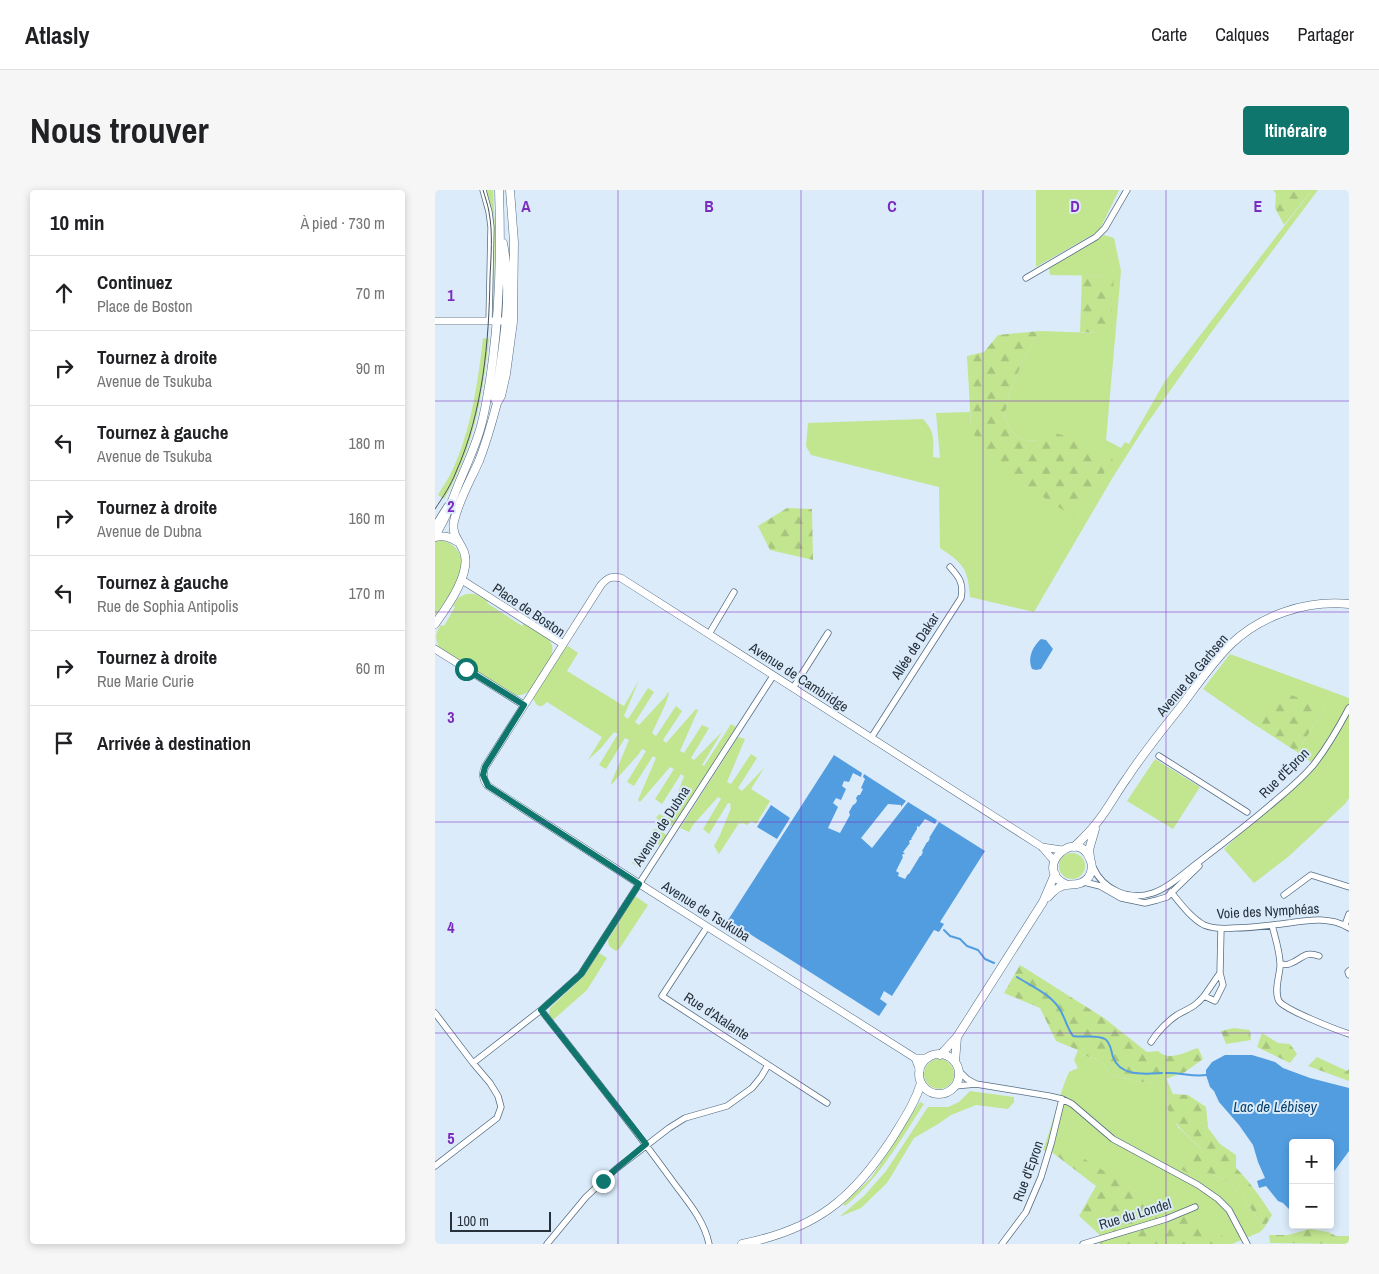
<!DOCTYPE html>
<html lang="fr">
<head>
<meta charset="utf-8">
<style>
  :root { --surface:#fff; --page:#f6f6f6; --text:#202124; --muted:#757577; --line:#e0e0e0; --accent:#0f766e }
  body { margin:0; font-family:"Archivo Narrow",sans-serif; background:var(--page); color:var(--text) }
  .controls { position:absolute; right:15px; bottom:15px; display:grid; overflow:hidden; border-radius:5px; box-shadow:0 2px 8px #0003 }
  .controls button { width:45px; height:45px; display:grid; place-items:center; padding:0; border:0; border-bottom:1px solid var(--line); background:var(--surface); color:var(--text); font:25px sans-serif }
  .scale { position:absolute; left:15px; bottom:12px; width:101px; box-sizing:border-box; padding-left:5px; border:2px solid #27313b; border-top:0; font-size:14px; line-height:18px; white-space:nowrap; color:#27313b; -webkit-text-stroke:4px #dbebfa; paint-order:stroke }
  .stop { position:absolute; width:15px; height:15px; margin:-11px; border:4px solid #0f766e; border-radius:50%; background:#fff }
  .stop.end { background:#0f766e; border-color:#fff; box-shadow:0 1px 5px #0008 }
  .list { margin:0; padding:0; list-style:none }
  h2 { display:flex; justify-content:space-between; align-items:center; height:65px; margin:0; padding:0 20px; font-size:21px }
  h2 small { font-size:16px; font-weight:400; color:var(--muted) }
  .list li { display:grid; grid-template-columns:32px 1fr auto; gap:15px; align-items:center; box-sizing:border-box; height:75px; padding:0 20px; border-top:1px solid var(--line) }
  .list b { display:block; font-size:19px; white-space:nowrap }
  .list p { margin:0; font-size:16px; white-space:nowrap; color:var(--muted) }
  .list em { font-size:16px; font-style:normal; color:var(--muted) }
  .icon { flex:none; width:28px; height:28px; fill:none; stroke:currentColor; stroke-width:2; stroke-linecap:round; stroke-linejoin:round }
  .map { position:relative; flex:none; width:914px; height:1054px; overflow:hidden; border-radius:5px }
  header { display:flex; align-items:center; gap:30px; box-sizing:border-box; height:70px; padding:0 25px; background:var(--surface); border-bottom:1px solid var(--line) }
  header strong { font-size:24px }
  nav { display:flex; gap:28px; margin-inline-start:auto; font-size:18px }
  .intro { display:flex; align-items:center; justify-content:space-between; box-sizing:border-box; height:120px; padding:0 30px }
  h1 { margin:0; font-size:35px }
  .button { padding:12px 22px; border-radius:5px; background:var(--accent); color:#fff; font-size:18px; font-weight:700 }
  main { display:flex; gap:30px; padding:0 30px }
  aside { flex:1; background:var(--surface); border-radius:5px; box-shadow:0 2px 8px #0003 }
  .map>svg:first-child { display:block }
</style>
</head>
<body>
<header>
<strong>Atlasly</strong>
<nav><a>Carte</a><a>Calques</a><a>Partager</a></nav>
</header>
<div class="intro"><h1>Nous trouver</h1><a class="button">Itinéraire</a></div>
<main>
<aside>
<h2>10 min<small>À pied · 730 m</small></h2>
<ul class="list">
<li><svg class="icon" aria-label="ahead" viewBox="0 0 24 24"><path d="M12 20V5M6 11l6-6 6 6"/></svg><div><b>Continuez</b><p>Place de Boston</p></div><em>70 m</em></li>
<li><svg class="icon" aria-label="right" viewBox="0 0 24 24"><path d="M7 20v-9h11M14 6l5 5-5 5"/></svg><div><b>Tournez à droite</b><p>Avenue de Tsukuba</p></div><em>90 m</em></li>
<li><svg class="icon" aria-label="left" viewBox="0 0 24 24"><path d="M17 20v-9H6M10 6l-5 5 5 5"/></svg><div><b>Tournez à gauche</b><p>Avenue de Tsukuba</p></div><em>180 m</em></li>
<li><svg class="icon" aria-label="right" viewBox="0 0 24 24"><path d="M7 20v-9h11M14 6l5 5-5 5"/></svg><div><b>Tournez à droite</b><p>Avenue de Dubna</p></div><em>160 m</em></li>
<li><svg class="icon" aria-label="left" viewBox="0 0 24 24"><path d="M17 20v-9H6M10 6l-5 5 5 5"/></svg><div><b>Tournez à gauche</b><p>Rue de Sophia Antipolis</p></div><em>170 m</em></li>
<li><svg class="icon" aria-label="right" viewBox="0 0 24 24"><path d="M7 20v-9h11M14 6l5 5-5 5"/></svg><div><b>Tournez à droite</b><p>Rue Marie Curie</p></div><em>60 m</em></li>
<li><svg class="icon" aria-label="arrive" viewBox="0 0 24 24"><path d="M6 21V4h12l-3 4 3 4H6"/></svg><div><b>Arrivée à destination</b></div></li>
</ul>
</aside>
<div class="map">
<svg width="914" height="1054" viewBox="0 0 914 1054">
  <defs>
    <pattern id="forest-firs" width="22" height="20" patternUnits="userSpaceOnUse" patternTransform="scale(1.25)"><rect width="22" height="20" fill="#c2e590"/><path d="M5 1l3.5 6h-7zM16 11l3.5 6h-7z" fill="#a7c57d"/></pattern>
  </defs>
  <rect width="100%" height="100%" fill="#dbebfa"/>
  <path fill="#c2e590" d="M50,0H58L60,39L59,115H57L58,32Z
    M601,0H684L664,41L601,77Z
    M877,0H883L775,144L711,235L678,287L599,422L535,407C533,379 529,374 505,358L504,297L376,265L371,256L373,233L488,229C501,243 498,250 498,267L505,268L501,223L535,222L536,236L587,300L590,295L603,250C583,253 577,243 569,227L575,203L588,170L605,141L664,143L678,86L615,85L614,78L669,45L679,48L686,81L671,250L686,258L690,252L694,254L730,191Z
    M48,148L54,149C48,204 38,261 9,309L3,305C7,297 13,290 17,281C36,241 43,192 48,148Z
    M5,350C23,353 31,369 25,386C20,398 7,415 0,426V351Z
    M31,404H40L53,411L52,413L87,436L89,433C97,439 114,445 117,455C118,459 117,464 116,467C113,474 97,500 91,503C86,506 81,506 76,504L4,457C0,448 0,443 6,435L9,436L20,417L18,416L23,408Z
    M133,456L143,463L132,481L189,516L204,490L189,526L193,529L213,498L219,502L200,532L204,535L231,506L233,502L234,503L231,513L217,543L221,546L241,516L247,521L228,550L231,553L261,519L263,520L245,561L249,563L267,535L274,538L256,568L259,570L287,542L267,575L269,576L296,534L301,537L238,636L228,633L221,628L224,624L232,628L236,622L249,586L246,584L227,614L220,609L239,579L235,577L205,612L203,610L221,568L218,566L199,596L192,592L211,561L207,559L203,565L177,594L176,593L194,550L190,548L171,579L164,575L183,544L179,542L166,558L153,570L167,547L112,512L107,516H104L101,514L98,508L129,458Z
    M795,464L914,508V608L910,614L853,667L819,693L789,659L879,574L862,562L890,518H826L814,531L768,499Z
    M303,547L310,549L292,592L296,594L316,564L322,568L303,598L307,601L329,578L316,599L335,611L321,634L317,631L312,635L308,633L307,634L304,633L284,664L279,656L285,645L296,618L295,617L296,614L293,613L274,644L268,639L286,609L283,607L258,635L254,642L245,638Z
    M720,569L765,597L738,639L692,611Z
    M219,639H222L232,645L226,656L219,652L203,677L197,673Z
    M624 676a13 13 0 1 1 26 0a13 13 0 1 1-26 0Z
    M200,706L213,715L185,758L181,761L174,756L173,750Z
    M164,763L172,768L152,800L118,830L114,824L115,818L149,786Z
    M643,860L647,865L665,870L675,884L699,891L720,893L731,888L738,904L731,914L743,937L769,962L774,983L789,989L805,1003L829,1038L825,1042L797,1054L751,1017L737,1023L622,953L618,963L608,960C618,934 623,907 634,882L643,878L639,870Z
    M489 884a15 15 0 1 1 30 0a15 15 0 1 1-30 0Z
    M535,901L579,907V912L573,919L541,915L516,925L503,934L479,948L452,993L426,1018L404,1027L429,1006L451,981L493,917H513L524,912Z
    M485,912L489,914C465,950 445,988 410,1016L408,1014L436,988Z"/>
  <path fill="url(#forest-firs)" d="M838,0H877L849,35L840,18L841,4Z
    M647,85L679,86L676,130L664,143L645,142Z
    M605,141L588,170L575,203L569,227C577,243 583,253 603,250L609,242L620,243L643,250L678,269L640,328L590,295L587,300L549,271L536,236L532,166L549,162L563,145Z
    M352,318L377,319L378,370L335,360L323,336Z
    M851,503L890,518L862,562L814,531L826,518Z
    M585,775L669,828L712,862L723,861C734,872 750,862 763,858L768,869L750,882L720,893L699,891L675,884L665,870L647,865L643,860L621,851L605,818L569,803Z
    M799,838L815,840L816,850L791,854L786,841Z
    M827,843L843,853L855,854L862,864L855,873L822,857Z
    M882,867L912,881L914,879V891L873,876Z
    M738,904L753,905L771,917L773,938L785,954L801,965V978C815,992 826,1008 837,1025L829,1038L805,1003L789,989L774,983L762,988L740,976L751,965L769,962C755,947 737,934 731,914Z
    M622,952L737,1023L751,1016L797,1054H665L664,1044L644,1026L661,996L618,963Z
    M875,1039L893,1042L901,1046H914V1054L835,1053L834,1045H853Z"/>
  <path fill="#529de0" d="M606,449L611,450L618,459L606,479L601,480L597,479C592,468 598,456 606,449Z
    M399,565L427,583L426,587L418,583L414,592L409,591L407,596L411,599L406,610L401,608L398,613L403,617L393,638L405,643L415,625L414,622L418,615L420,614L422,611L421,608L423,605H425L428,599L426,598L430,589L428,587L429,584L471,611L466,617V615L453,614L426,648L437,658L473,612L502,630L500,634L490,629L484,637L482,636V639L476,649L477,650H475L474,652L475,653L468,662L470,664H468L467,666L468,667L461,681L464,683L463,686L470,689L473,684H474L485,666H486L488,662L487,661L492,652H493L495,648H494L504,632L550,661L505,732L509,734L504,742L499,740L457,806L449,801L445,809L452,814L444,826L293,730Z
    M336,615L355,628L342,649L322,637Z
    M790,865H817L840,872L848,878L875,888L914,898V961L895,987V953H858V1030L854,1019L848,1013L843,1011L831,996L824,998L822,991L830,988L823,972L818,955L804,935L784,912L779,901L775,897L771,885V880L777,872Z"/>
  <g fill="none" stroke-linecap="round" stroke-linejoin="round">
    <path stroke="#529de0" stroke-width="2" d="M509,740L515,746L525,749L532,756L543,760L550,769L559,773
      M582,787C596,796 615,804 624,818C630,827 632,838 638,846C648,848 661,844 670,849C676,853 676,861 678,867C685,887 710,884 727,883
      M731,883C744,882 757,887 771,885"/>
    <g stroke="#556d83" stroke-width="7">
      <path id="minor" d="M48,0L54,22L56,37L54,131
        M591,88L661,47L670,38L692,0
        M0,335L12,316
        M274,444L299,402
        M358,498L393,443
        M436,548L526,408C529,393 524,387 515,377
        M724,566L812,622
        M658,677C668,700 694,711 718,703C735,697 750,682 765,671C790,652 815,633 839,612C853,600 868,588 880,573C893,556 904,537 914,518
        M649,692L665,696L686,708L710,713L722,710L732,707L764,676
        M736,702C745,713 756,728 769,735C779,739 789,739 799,738C815,738 830,736 846,734C869,731 893,725 914,738
        M849,705L876,685L914,697
        M837,735C840,747 846,765 845,777C844,787 839,802 844,811C850,820 902,840 914,844
        M910,735L914,724
        M272,737L227,806L392,913
        M845,774C848,774 851,775 854,774C867,770 869,760 884,766
        M914,781L913,782L914,785
        M769,806L785,783
        M106,820C150,876 194,931 236,989C251,1010 269,1029 274,1054
        M0,823L38,873L55,893L63,906L66,917L62,928L0,976
        M716,852C722,842 733,831 742,825C754,818 759,818 769,806L780,811L788,795L785,783L786,739
        M38,873L106,820L146,784L338,486
        M524,881L532,889L541,894
        M520,896L541,894L614,906L627,909L637,914L678,949L763,995L783,1009L794,1020L812,1054
        M112,1054L151,1007L181,979L234,938L250,928L292,916L317,898L326,887L333,875
        M567,1054L591,1022L606,987L616,954L627,909
        M648,1054L731,1029L760,1017"/>
    </g>
    <g stroke="#556d83" stroke-width="8">
      <path id="tertiary" d="M0,131H67
        M27,390L128,454
        M0,459L89,515
        M607,657L627,660
        M480,868L214,700L53,596C48,590 47,584 50,577L166,395C173,387 177,386 186,388L607,657L619,671
        M480,868L485,881
        M480,868H493"/>
    </g>
    <g stroke="#556d83" stroke-width="9">
      <path id="secondary" d="M62,213L60,209C68,159 78,104 68,53
        M0,345C11,330 17,310 24,293C32,274 41,255 46,236C52,214 55,191 58,168C65,112 66,56 64,0
        M0,347C9,345 15,347 23,352
        M0,434C12,417 37,383 29,362C25,351 16,345 19,331C24,310 35,291 44,271C51,253 57,232 62,213L66,206L71,184L78,132L79,52L75,0
        M639,657C646,650 654,643 660,635C672,621 681,603 692,588C709,562 728,539 747,515C762,495 777,473 795,455C826,425 871,410 914,414
        M655,667L654,660L660,639
        M613,707C618,701 624,695 632,695C640,694 647,695 653,688C657,683 658,675 655,669C642,635 595,679 632,695
        M484 884a20 20 0 1 1 40 0a20 20 0 1 1-40 0Z
        M505,865L509,861L522,847L608,712L620,684
        M520,872L522,847
        M307,1054C381,1039 418,1009 458,947C469,929 480,913 486,893"/>
    </g>
    <use href="#minor" stroke="#fff" stroke-width="5.5"/>
    <use href="#tertiary" stroke="#fff" stroke-width="7"/>
    <use href="#secondary" stroke="#fff" stroke-width="8"/>
    <path stroke="#46515c" stroke-width="1" d="M0,319C8,307 16,295 21,282C48,222 54,152 55,87C56,66 58,43 54,22C53,15 50,7 48,0"/>
  </g>
  <g fill="none" stroke-linecap="round" stroke-linejoin="round">
    <path stroke="#0f766e" stroke-width="6" d="M31,479L89,515L50,577L48,585L53,596L204,694L146,784L106,820L211,954L181,979L168,991"/>
  </g>
  <path fill="none" stroke="#7b2cbf" stroke-width="1" stroke-opacity="0.55" d="M183,0V1054M366,0V1054M548,0V1054M731,0V1054M0,211H914M0,422H914M0,632H914M0,843H914"/>
  <g text-anchor="middle" stroke-width="4" stroke-linejoin="round" paint-order="stroke">
    <g font-size="14" fill="#27313b" stroke="#dbebfa">
      <text transform="translate(94 420) rotate(34)" y="5">Place de Boston</text>
      <text transform="translate(480 456) rotate(-57)" y="5">Allée de Dakar</text>
      <text transform="translate(757 485) rotate(-50)" y="5">Avenue de Garbsen</text>
      <text transform="translate(364 487) rotate(33)" y="5">Avenue de Cambridge</text>
      <text transform="translate(849 583) rotate(-45)" y="5">Rue d'Épron</text>
      <text transform="translate(226 636) rotate(-57)" y="5">Avenue de Dubna</text>
      <text transform="translate(271 721) rotate(32)" y="5">Avenue de Tsukuba</text>
      <text transform="translate(833 721) rotate(-3)" y="5">Voie des Nymphéas</text>
      <text transform="translate(282 826) rotate(33)" y="5">Rue d'Atalante</text>
      <text transform="translate(593 981) rotate(-70)" y="5">Rue d'Epron</text>
      <text transform="translate(700 1024) rotate(-17)" y="5">Rue du Londel</text>
    </g>
    <g font-size="15" font-style="italic" fill="#06406c" stroke="#dbebfa">
      <text x="840" y="922">Lac de Lébisey</text>
    </g>
  </g>
  <g font-size="16" text-anchor="middle" font-weight="bold" fill="#7b2cbf" stroke="#dbebfa" stroke-width="4" stroke-linejoin="round" paint-order="stroke">
    <text x="91" y="22">A</text>
    <text x="274" y="22">B</text>
    <text x="457" y="22">C</text>
    <text x="640" y="22">D</text>
    <text x="823" y="22">E</text>
    <text x="16" y="111">1</text>
    <text x="16" y="322">2</text>
    <text x="16" y="533">3</text>
    <text x="16" y="743">4</text>
    <text x="16" y="954">5</text>
  </g>
</svg>
<div class="controls">
<button>+</button>
<button>−</button>
</div>
<div class="scale">100 m</div>
<div class="stop" style="left:31px;top:479px"></div>
<div class="stop end" style="left:168px;top:991px"></div>
</div>
</main>
</body>
</html>
